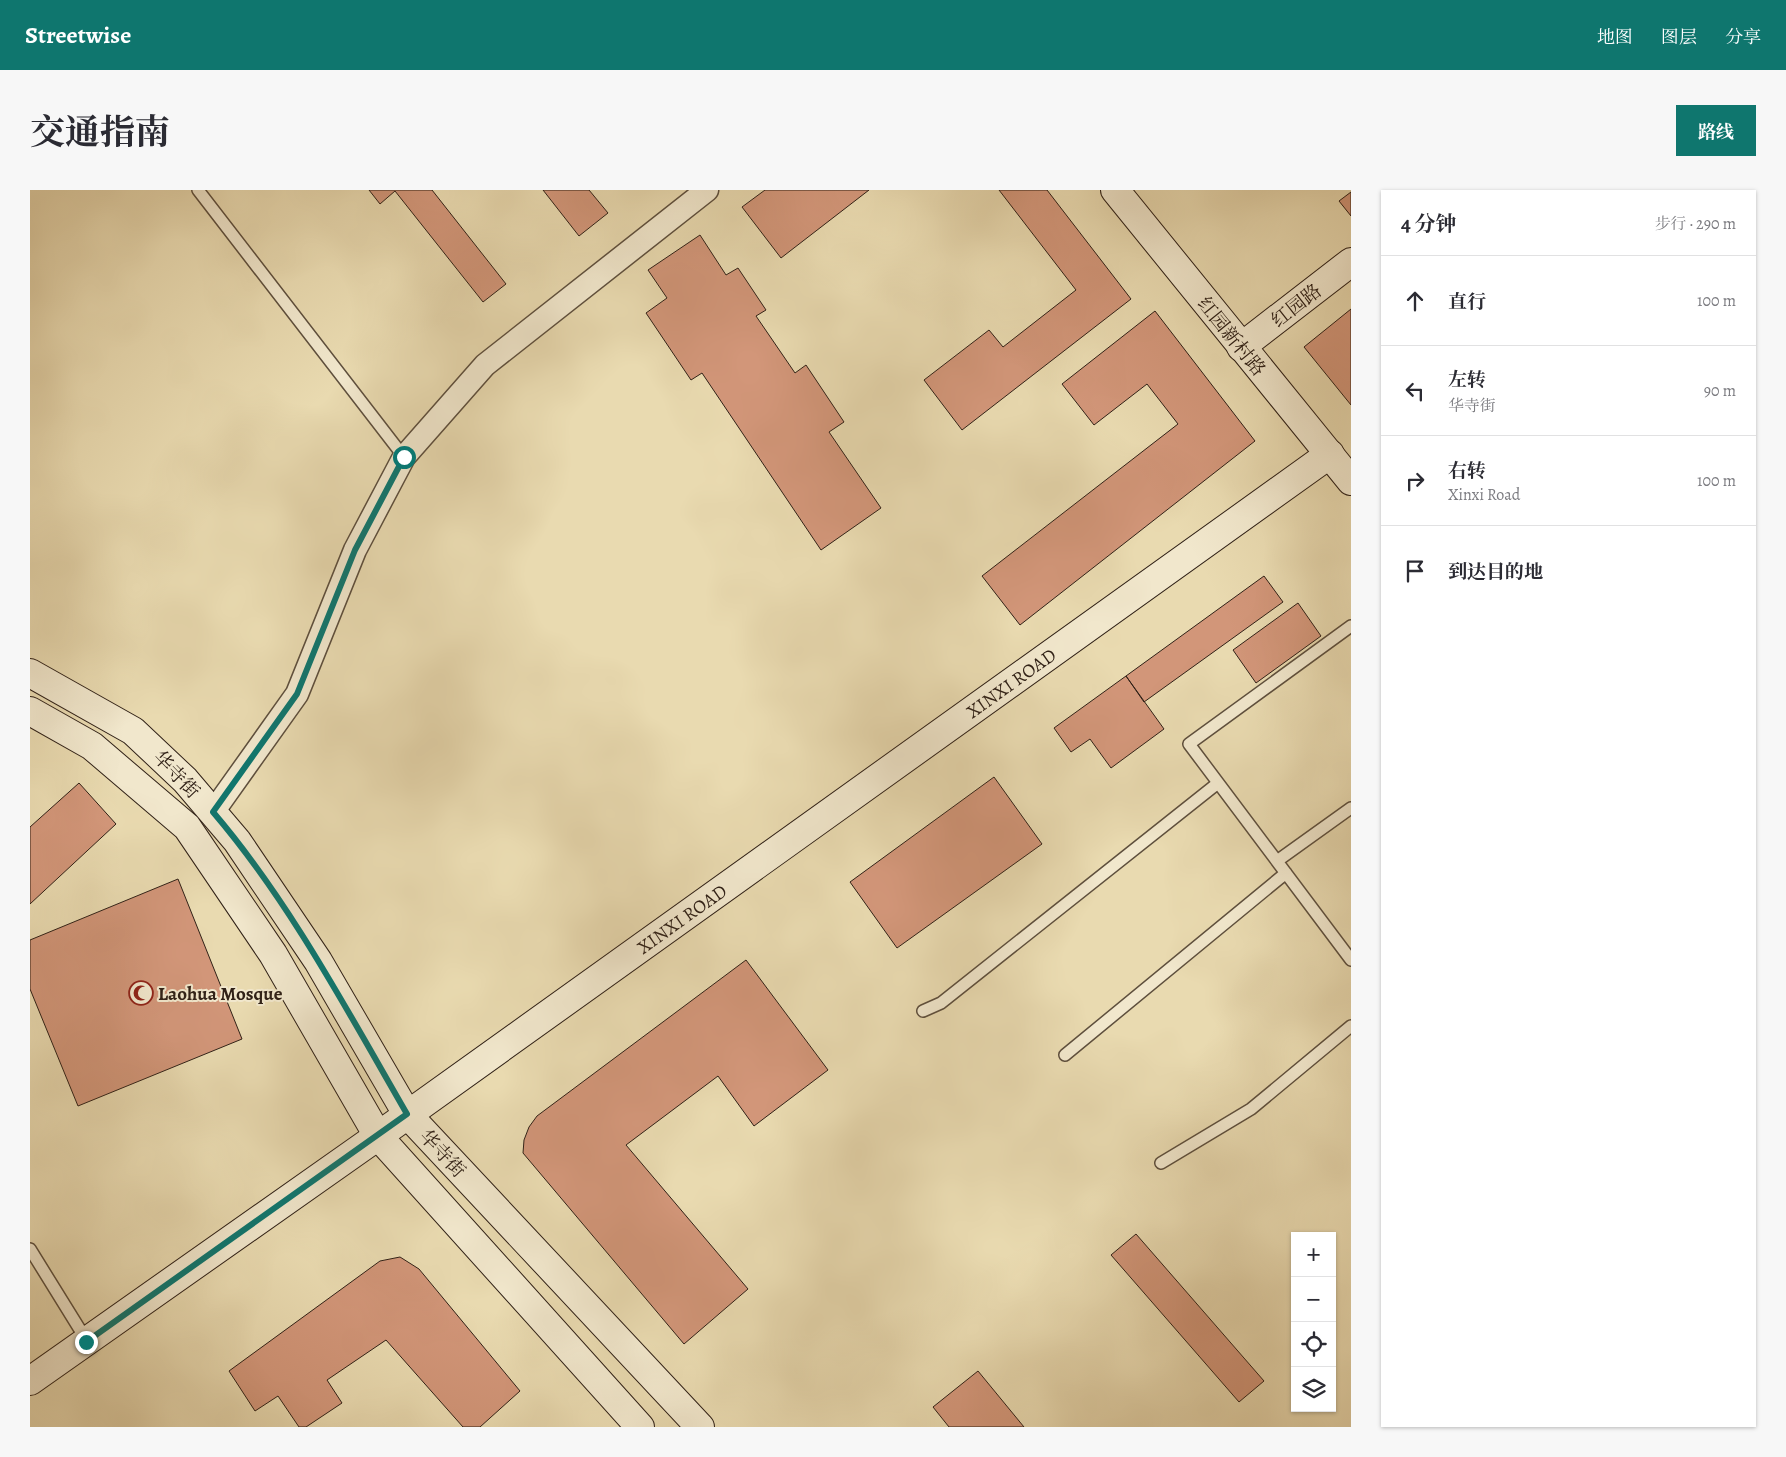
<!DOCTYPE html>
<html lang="zh">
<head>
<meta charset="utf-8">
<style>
  :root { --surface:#fff; --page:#f7f7f7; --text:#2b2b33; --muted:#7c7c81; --line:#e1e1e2; --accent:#0f766e }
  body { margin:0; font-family:Alegreya,"Noto Serif SC",serif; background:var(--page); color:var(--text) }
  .controls { position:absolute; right:15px; bottom:15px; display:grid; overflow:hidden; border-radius:0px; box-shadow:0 1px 4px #0004 }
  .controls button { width:45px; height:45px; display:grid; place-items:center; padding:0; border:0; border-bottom:1px solid var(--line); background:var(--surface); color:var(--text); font:25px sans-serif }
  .stop { position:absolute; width:15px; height:15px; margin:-11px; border:4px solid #0f766e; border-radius:50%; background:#fff }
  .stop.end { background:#0f766e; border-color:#fff; box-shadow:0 1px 5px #0008 }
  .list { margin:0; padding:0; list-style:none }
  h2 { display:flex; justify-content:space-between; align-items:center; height:65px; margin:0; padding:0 20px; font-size:21px }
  h2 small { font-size:16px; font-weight:400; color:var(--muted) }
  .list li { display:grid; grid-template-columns:32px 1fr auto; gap:15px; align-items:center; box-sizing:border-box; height:90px; padding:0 20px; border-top:1px solid var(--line) }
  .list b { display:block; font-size:19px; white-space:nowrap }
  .list p { margin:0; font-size:16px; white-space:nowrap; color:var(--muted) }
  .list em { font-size:16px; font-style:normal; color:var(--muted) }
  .icon { flex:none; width:28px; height:28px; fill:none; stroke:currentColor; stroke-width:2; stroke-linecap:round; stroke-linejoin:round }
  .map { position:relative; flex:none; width:1321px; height:1237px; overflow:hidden; border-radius:0px }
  header { display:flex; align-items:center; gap:30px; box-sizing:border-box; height:70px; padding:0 25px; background:var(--accent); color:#fff }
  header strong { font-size:24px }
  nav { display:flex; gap:28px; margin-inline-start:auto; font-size:18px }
  .intro { display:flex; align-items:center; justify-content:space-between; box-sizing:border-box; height:120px; padding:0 30px }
  h1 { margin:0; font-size:35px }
  .button { padding:12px 22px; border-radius:0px; background:var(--accent); color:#fff; font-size:18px; font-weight:700 }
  main { display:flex; gap:30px; padding:0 30px }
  aside { flex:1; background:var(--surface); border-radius:0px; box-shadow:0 1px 4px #0004 }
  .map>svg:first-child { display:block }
</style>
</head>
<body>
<header>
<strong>Streetwise</strong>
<nav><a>地图</a><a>图层</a><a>分享</a></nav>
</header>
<div class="intro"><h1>交通指南</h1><a class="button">路线</a></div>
<main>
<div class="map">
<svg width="1321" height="1237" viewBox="0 0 1321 1237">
  <rect width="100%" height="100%" fill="#e9dab0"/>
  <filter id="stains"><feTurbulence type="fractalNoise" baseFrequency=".004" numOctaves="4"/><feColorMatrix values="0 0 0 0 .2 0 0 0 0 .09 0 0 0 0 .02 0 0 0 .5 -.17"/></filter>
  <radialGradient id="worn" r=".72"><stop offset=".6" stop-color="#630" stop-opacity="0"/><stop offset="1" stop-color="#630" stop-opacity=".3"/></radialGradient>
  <path fill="#d29679" stroke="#302117" d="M339,0H402L476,94L453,112L365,1L350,14Z
    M513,0H559L578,23L549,46Z
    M735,0H839L751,68L712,17Z
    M969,0H1017L1101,109L932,240L894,190L959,140L973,157L1046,100Z
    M1321,2V26L1309,11Z
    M670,45L696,85L708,78L736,120L726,126L765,183L776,175L814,232L799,242L851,318L791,360L672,183L661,190L616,123L637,108L618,80Z
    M1321,119V215L1274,157Z
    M1125,121L1225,251L990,435L952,386L1148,234L1117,194L1064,235L1032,194Z
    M1234,386L1253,412L1114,512L1096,486Z
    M1268,413L1291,446L1226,493L1203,460Z
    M1096,486L1134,539L1081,578L1060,549L1041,562L1024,538Z
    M964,587L1012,654L867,758L820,692Z
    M49,593L86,634L0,714V637Z
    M148,689L212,849L48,916L0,799V750Z
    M716,770L798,880L724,936L688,886L596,955L718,1099L654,1154L493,963L494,950L499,937L507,926Z
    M1106,1044L1234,1191L1209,1212L1081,1065Z
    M370,1067L389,1079L490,1201L450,1237H433L356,1150L297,1190L312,1213L276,1237H269L248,1206L225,1221L199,1181L350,1071Z
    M948,1181L994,1237H919L903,1217Z"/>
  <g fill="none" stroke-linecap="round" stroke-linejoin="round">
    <g stroke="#5e4f3d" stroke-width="14">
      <path id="lane" d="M168,0L374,267
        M1321,436L1159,554L1321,770
        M1247,671L1321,618
        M893,821L911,813L1188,593
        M1035,865L1256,683
        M1131,973L1221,919L1321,836
        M0,1059L57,1151"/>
    </g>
    <g stroke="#5e4f3d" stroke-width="25">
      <path id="street" d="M183,622L267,504L325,360L374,267L455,175L677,0"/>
    </g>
    <g stroke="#302117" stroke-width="30">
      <g id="secondary">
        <path d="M1085,0L1321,291"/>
        <path d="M1211,157L1321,72"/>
        <path d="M0,483L103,541L155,590L207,651L288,771L377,924L670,1237"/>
        <path d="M0,521L62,556L157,637L243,764L348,946L610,1237"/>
        <path id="s1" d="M0,1191L348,946L1300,264"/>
      </g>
    </g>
    <use href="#lane" stroke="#f1e7cc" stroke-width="11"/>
    <use href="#street" stroke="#f1e7cc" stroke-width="22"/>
    <use href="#secondary" stroke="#f1e7cc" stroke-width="28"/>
  </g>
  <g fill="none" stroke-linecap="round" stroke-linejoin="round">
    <path stroke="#0f766e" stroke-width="6" d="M56,1152L377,924C318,822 260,712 183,622L267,504L325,360L374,267"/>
  </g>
  <defs>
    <g id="mosque-ring" transform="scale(1.25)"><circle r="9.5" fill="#f1e7cc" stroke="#8f2418" stroke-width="1.5"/><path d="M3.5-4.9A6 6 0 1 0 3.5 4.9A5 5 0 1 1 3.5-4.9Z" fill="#8f2418"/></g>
  </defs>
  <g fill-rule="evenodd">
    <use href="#mosque-ring" x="111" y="803"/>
  </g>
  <g text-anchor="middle" stroke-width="4" stroke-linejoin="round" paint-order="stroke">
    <g font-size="19" fill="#302117" stroke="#f1e7cc">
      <text transform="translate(1266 115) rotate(-38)" y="7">红园路</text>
      <text transform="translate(1202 146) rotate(51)" y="7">红园新村路</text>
      <text dy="7" stroke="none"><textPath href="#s1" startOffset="1204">XINXI ROAD</textPath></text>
      <text transform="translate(147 584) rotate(46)" y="7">华寺街</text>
      <text dy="7" stroke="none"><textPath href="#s1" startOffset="799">XINXI ROAD</textPath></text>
      <text transform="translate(413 963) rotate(47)" y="7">华寺街</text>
    </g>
    <g font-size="19" font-weight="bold" fill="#302117" stroke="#f1e7cc" text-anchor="start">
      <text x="128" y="810">Laohua Mosque</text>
    </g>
  </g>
  <rect width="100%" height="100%" filter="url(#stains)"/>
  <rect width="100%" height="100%" fill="url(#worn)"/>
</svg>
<div class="controls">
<button>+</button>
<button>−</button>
<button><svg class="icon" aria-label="locate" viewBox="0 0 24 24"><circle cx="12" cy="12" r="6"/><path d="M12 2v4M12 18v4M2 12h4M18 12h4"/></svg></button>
<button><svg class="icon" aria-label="layers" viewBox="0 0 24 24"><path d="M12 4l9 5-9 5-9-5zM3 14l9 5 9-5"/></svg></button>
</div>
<div class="stop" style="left:374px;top:267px"></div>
<div class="stop end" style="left:56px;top:1152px"></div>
</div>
<aside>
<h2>4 分钟<small>步行 · 290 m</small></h2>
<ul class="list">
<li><svg class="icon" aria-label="ahead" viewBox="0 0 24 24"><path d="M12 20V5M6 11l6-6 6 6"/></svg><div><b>直行</b></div><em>100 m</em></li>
<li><svg class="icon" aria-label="left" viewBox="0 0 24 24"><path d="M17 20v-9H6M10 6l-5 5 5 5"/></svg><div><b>左转</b><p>华寺街</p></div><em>90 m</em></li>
<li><svg class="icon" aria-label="right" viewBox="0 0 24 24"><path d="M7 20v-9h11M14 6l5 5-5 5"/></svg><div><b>右转</b><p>Xinxi Road</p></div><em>100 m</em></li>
<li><svg class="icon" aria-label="arrive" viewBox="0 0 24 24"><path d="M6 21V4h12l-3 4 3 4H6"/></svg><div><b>到达目的地</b></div></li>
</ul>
</aside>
</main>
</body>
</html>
